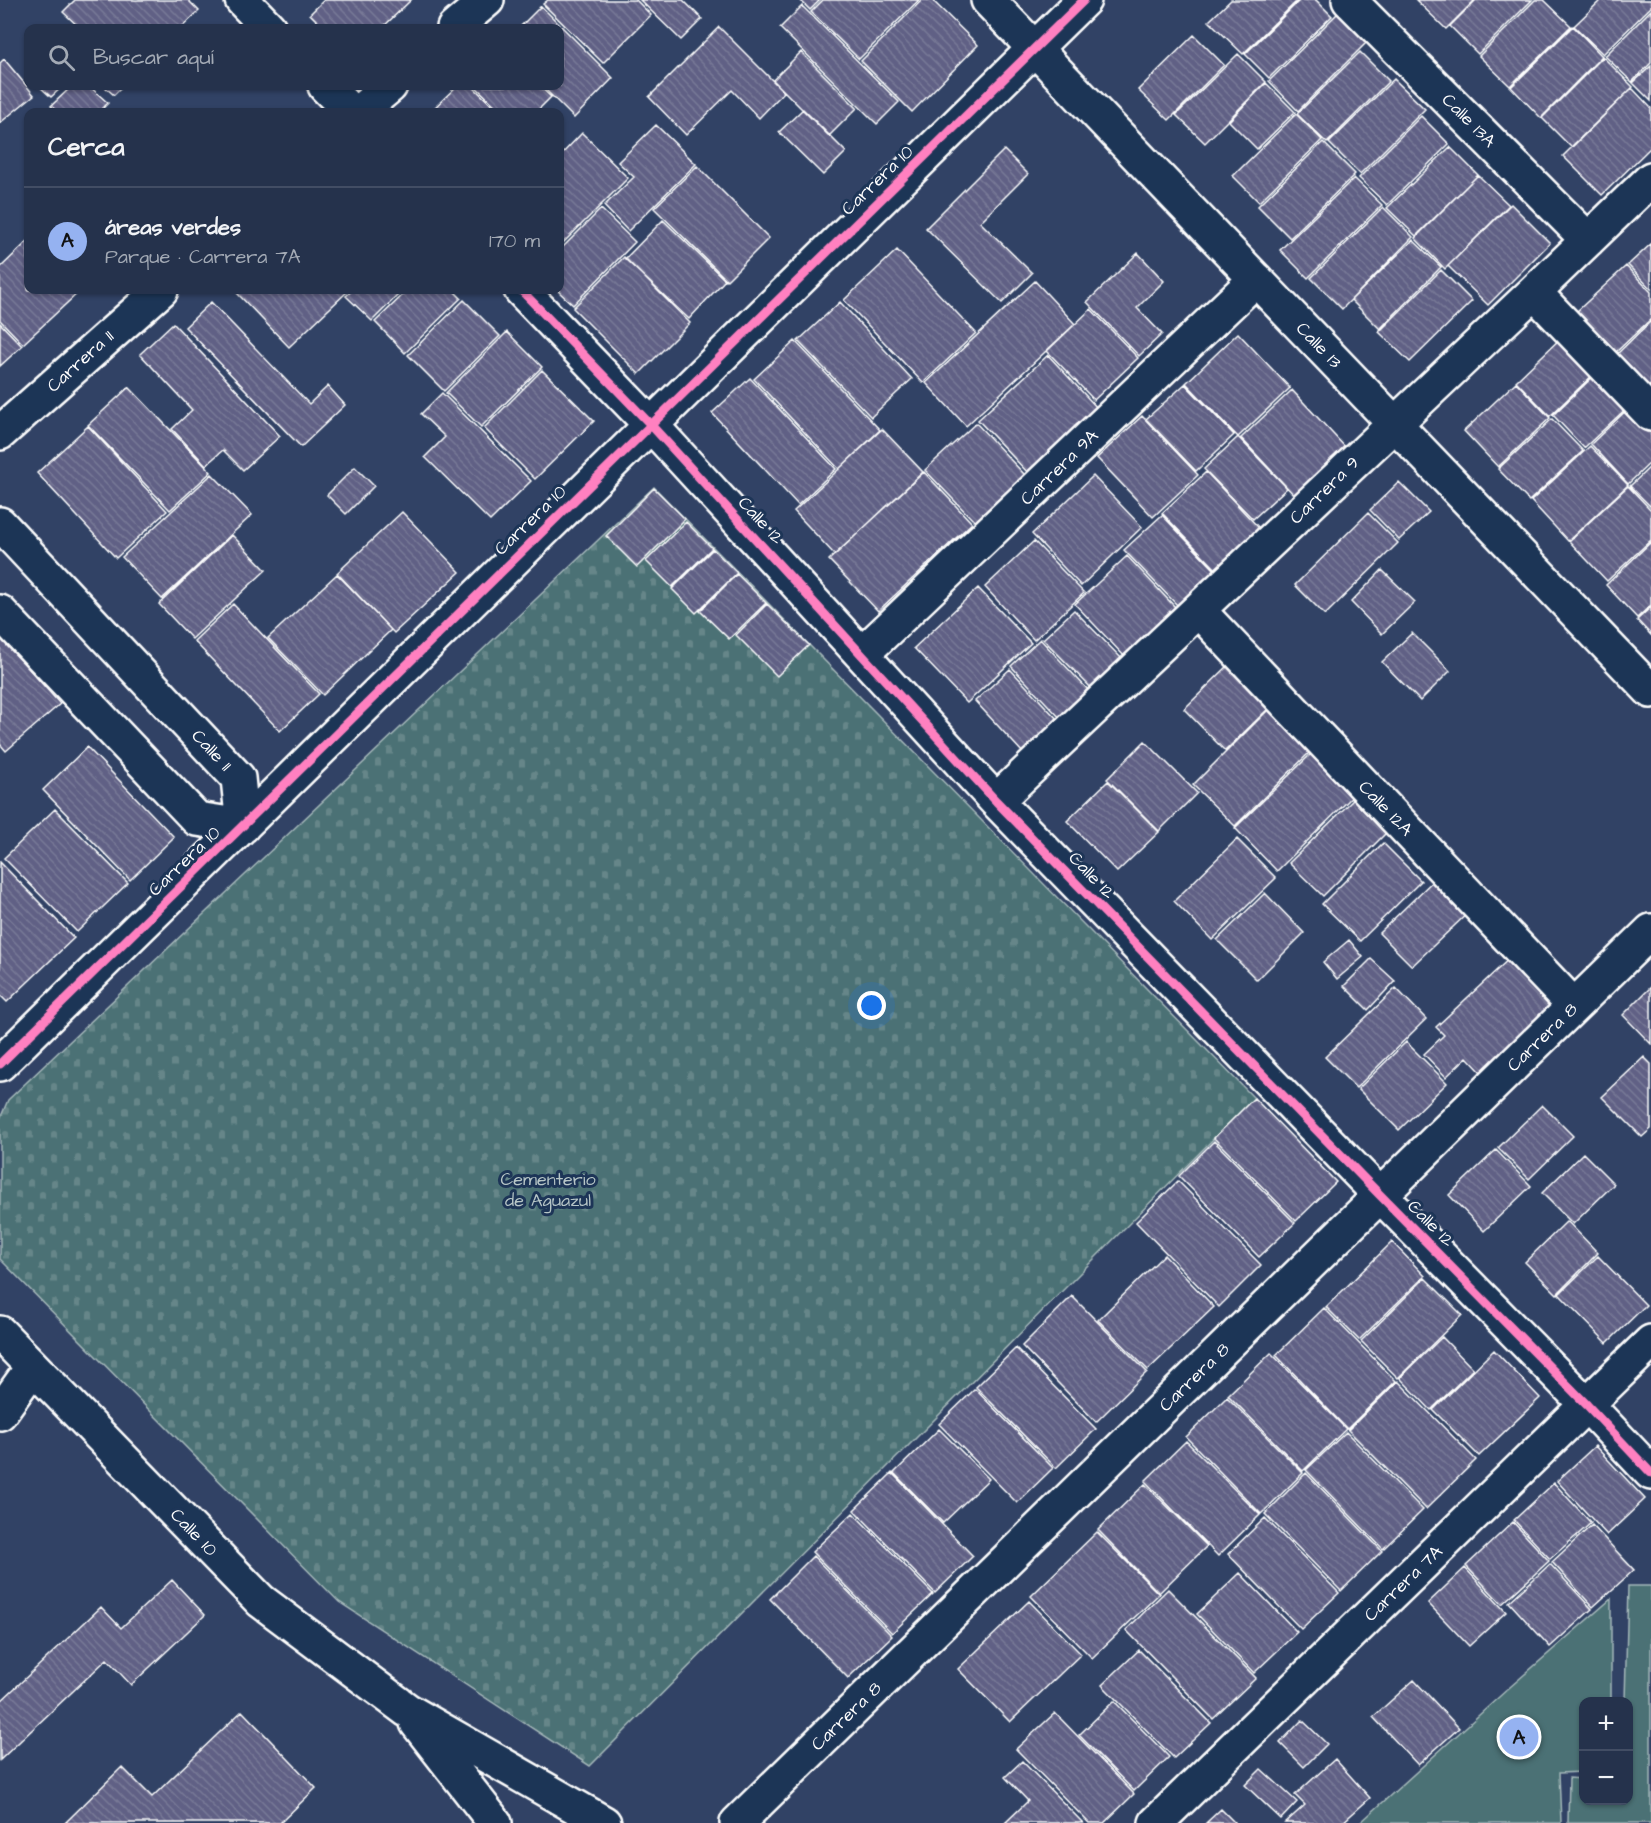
<!DOCTYPE html>
<html lang="es">
<head>
<meta charset="utf-8">
<style>
  :root { --surface:#25324c; --page:#313e56; --text:#f1f3f6; --muted:#a3aab5; --line:#424d64; --accent:#95b2f1 }
  body { margin:0; font-family:"Architects Daughter",sans-serif; background:var(--page); color:var(--text) }
  .controls { position:absolute; right:18px; bottom:18px; display:grid; overflow:hidden; border-radius:12px; box-shadow:0 2px 4px #0004 }
  .controls button { width:54px; height:54px; display:grid; place-items:center; padding:0; border:0; border-bottom:2px solid var(--line); background:var(--surface); color:var(--text); font:30px sans-serif }
  .you { position:absolute; left:872px; top:1006px; width:21px; height:21px; margin:-15px; border:4px solid #fff; border-radius:50%; background:#1a73e8; box-shadow:0 0 0 9px #1a73e833 }
  .badge { display:grid; place-items:center; width:39px; height:39px; border-radius:50%; background:var(--accent); color:#111; font-size:20px; font-weight:700 }
  .pin { position:absolute; translate:-50% -50%; border:3px solid #fff; box-shadow:0 2px 6px #0006 }
  .list { margin:0; padding:0; list-style:none }
  h2 { display:flex; justify-content:space-between; align-items:center; height:78px; margin:0; padding:0 24px; font-size:26px }
  h2 small { font-size:20px; font-weight:400; color:var(--muted) }
  .list li { display:grid; grid-template-columns:39px 1fr auto; gap:18px; align-items:center; box-sizing:border-box; height:108px; padding:0 24px; border-top:2px solid var(--line) }
  .list b { display:block; font-size:22px; white-space:nowrap }
  .list p { margin:0; font-size:20px; white-space:nowrap; color:var(--muted) }
  .list em { font-size:20px; font-style:normal; color:var(--muted) }
  .icon { flex:none; width:33px; height:33px; fill:none; stroke:currentColor; stroke-width:2; stroke-linecap:round; stroke-linejoin:round }
  .map { position:relative; flex:none; width:1651px; height:1823px; overflow:hidden }
  .search { position:absolute; background:var(--surface); box-shadow:0 2px 4px #0004; left:24px; top:24px; width:540px; height:66px; display:flex; align-items:center; gap:15px; box-sizing:border-box; padding:0 21px; border-radius:12px; color:var(--muted); font-size:22px }
  .panel { position:absolute; background:var(--surface); box-shadow:0 2px 4px #0004; left:24px; top:108px; width:540px; height:186px; border-radius:12px }
  .map>svg:first-child { display:block }
</style>
</head>
<body>
<div class="map">
<svg width="1651" height="1823" viewBox="0 0 1651 1823">
  <defs>
    <pattern id="cemetery-stones" width="16" height="16" patternUnits="userSpaceOnUse" patternTransform="scale(1.5)"><rect width="16" height="16" fill="#4b7174"/><path d="M2 7V4a2 2 0 0 1 4 0v3zM10 15v-3a2 2 0 0 1 4 0v3z" fill="#668689"/></pattern>
    <pattern id="building-back-hatch" width="6" height="6" patternUnits="userSpaceOnUse" patternTransform="scale(1.5)"><rect width="6" height="6" fill="#606185"/><path d="M-1 5l2 2M0 0l6 6M5-1l2 2" fill="none" stroke="#787997"/></pattern>
  </defs>
  <rect width="100%" height="100%" fill="#314265"/>
  <filter id="ink" filterUnits="userSpaceOnUse"><feTurbulence type="fractalNoise" baseFrequency=".0167" numOctaves="2"/><feDisplacementMap in="SourceGraphic" scale="12" xChannelSelector="R" yChannelSelector="G"/><feConvolveMatrix kernelMatrix="1 2 1 2 8 2 1 2 1" color-interpolation-filters="sRGB"/></filter>
  <g filter="url(#ink)">
    <path fill="url(#cemetery-stones)" stroke="#a5b8ba" stroke-width="1.5" d="M654,487L1254,1098L590,1766L339,1602L0,1259V1119L8,1100Z"/>
    <path fill="#4b7174" stroke="#a5b8ba" stroke-width="1.5" d="M1628,1586H1651V1823H1568L1569,1778L1583,1779L1584,1800H1628V1702L1625,1701Z
      M1611,1599V1701L1584,1702L1583,1772L1559,1773L1561,1823H1360L1510,1687Z"/>
    <path fill="url(#building-back-hatch)" stroke="#fff" stroke-width="1.5" d="M75,0H188L199,11L181,28H80L63,12Z
      M324,0H411L382,28H324L310,14Z
      M548,0H636L651,15L603,63L543,4Z
      M640,0H683L702,19L681,40Z
      M800,0H820L810,10Z
      M823,0H919L859,59L811,12Z
      M922,0H932L978,45L912,112L861,61Z
      M1231,0H1298L1243,54L1209,21Z
      M1300,0H1316L1332,16L1269,78L1245,54Z
      M1416,0H1475L1446,29Z
      M1476,0H1532L1478,54L1450,26Z
      M1535,0H1544L1571,26L1510,86L1479,56Z
      M1601,0H1651V7L1603,54L1574,26Z
      M541,6L613,78L574,118L542,86H560V28H519Z
      M802,6L899,102L877,124L780,28Z
      M1651,10V63L1632,82L1605,56Z
      M1339,12L1368,41L1298,111L1269,81Z
      M1573,26L1602,56L1541,118L1511,87Z
      M719,27L784,92L759,118L732,90L686,135L649,97Z
      M1194,35L1224,65L1169,120L1138,90Z
      M801,52L857,108L829,136L773,80Z
      M1360,52L1389,81L1327,143L1297,114Z
      M1238,54L1266,82L1205,143L1176,115Z
      M1603,57L1633,87L1571,147L1542,118Z
      M4,59L34,95L0,123V63Z
      M1651,66V101L1633,83Z
      M1394,79L1425,109L1360,174L1329,143Z
      M1266,83L1295,112L1257,149L1229,121Z
      M39,86H63L51,97Z
      M72,86H89L108,103L99,112H58L51,106Z
      M104,86H123L114,95Z
      M457,86H472L499,112H430Z
      M475,86H539L551,97L536,112H502Z
      M1632,88L1651,108V147L1602,195L1563,156Z
      M803,109L846,152L823,175L779,132Z
      M1296,114L1322,140L1259,202L1233,176Z
      M1421,116L1449,144L1387,205L1359,178Z
      M656,125L696,164L628,231L604,206L634,177L618,162Z
      M582,133L628,178L560,246V156Z
      M1323,142L1355,174L1290,238L1258,206Z
      M1450,147L1478,175L1416,236L1387,208Z
      M1004,150L1028,174L980,222L1032,273L1002,303L926,228Z
      M697,166L769,238L727,280L654,208Z
      M1478,175L1509,205L1445,269L1415,238Z
      M1354,178L1382,205L1308,278L1280,250Z
      M1511,204L1550,243L1488,305L1448,266Z
      M1383,207L1413,237L1342,309L1311,278Z
      M601,209L635,242L573,305L557,290H560V250Z
      M663,220L725,280L689,319L625,259Z
      M1413,240L1441,267L1380,329L1351,300Z
      M28,241V290H81L23,344L0,320V268Z
      M1651,244V289L1628,265Z
      M897,250L976,333L923,383L844,300Z
      M1138,253L1164,281L1137,308L1162,334L1139,356L1087,302Z
      M624,257L690,323L639,374L573,308Z
      M1626,266L1651,292V319L1615,353L1576,312Z
      M1441,270L1472,301L1410,362L1379,332Z
      M1035,281L1075,324L966,426L926,383Z
      M240,290H349L289,347L237,293Z
      M353,290H403L372,321L346,296Z
      M408,290H453L461,298L405,353L375,322Z
      M464,300L500,336L444,391L408,355Z
      M211,302L309,404L328,386L345,405L301,447L185,327Z
      M840,302L912,379L871,417L798,341Z
      M1091,309L1138,358L1094,400L1047,351Z
      M1651,321V388L1649,389L1616,355Z
      M0,323L22,346L0,366Z
      M173,323L280,436L243,470L223,450L206,465L172,429L192,410L140,354Z
      M507,332L542,367L481,427L446,393Z
      M1238,333L1290,388L1238,437L1186,383Z
      M1564,335L1598,370L1550,416L1516,381Z
      M795,341L880,430L839,469L754,379Z
      M1048,355L1099,410L1030,475L978,420Z
      M542,370L594,421L535,479L484,428Z
      M1600,370L1632,403L1584,448L1553,415Z
      M750,378L836,469L798,505L712,413Z
      M1516,382L1550,418L1498,467L1464,431Z
      M1185,384L1234,435L1196,471L1146,419Z
      M129,387L211,472L170,510L88,425Z
      M1292,390L1346,448L1295,496L1241,438Z
      M442,393L531,481L490,521L425,457L445,437L421,414Z
      M1634,403L1651,421V462L1628,484L1591,444Z
      M1142,416L1198,475L1153,517L1097,458Z
      M1552,419L1583,451L1529,501L1498,469Z
      M976,423L1025,475L975,522L925,470Z
      M88,426L167,511L116,558L37,473Z
      M882,429L923,472L835,555L794,511Z
      M1238,437L1287,488L1253,519L1204,469Z
      M1590,446L1628,485L1568,541L1531,501Z
      M1651,466V507L1630,486Z
      M355,467L374,486L346,514L327,495Z
      M924,472L972,523L878,611L829,560Z
      M1206,472L1259,528L1216,569L1162,513Z
      M212,474L252,515L162,599L122,557Z
      M1093,476L1142,527L1081,586L1032,534Z
      M1399,482L1429,512L1399,540L1370,510Z
      M1628,486L1651,510V540L1607,581L1569,541Z
      M654,488L685,519L637,567L606,536Z
      M402,512L460,572L394,633L337,573Z
      M1368,513L1398,543L1325,615L1295,585Z
      M1162,515L1216,571L1178,606L1124,550Z
      M686,522L712,548L672,587L646,561Z
      M232,535L266,570L192,639L159,604Z
      M1034,541L1084,593L1034,640L985,587Z
      M1651,542V605L1637,618L1606,585Z
      M713,549L737,573L696,613L672,589Z
      M1127,556L1176,608L1125,657L1075,604Z
      M1382,570L1415,602L1382,634L1351,602Z
      M337,574L391,630L323,695L268,638Z
      M737,574L766,603L729,639L700,611Z
      M978,588L1031,643L967,703L914,648Z
      M233,604L319,694L280,731L194,641Z
      M767,604L809,645L777,676L736,635Z
      M1651,607V635L1637,620Z
      M1074,610L1127,664L1097,694L1043,639Z
      M1412,633L1450,671L1420,701L1382,662Z
      M0,636L60,704L6,751L0,744Z
      M1040,639L1092,694L1063,721L1011,666Z
      M1231,663L1273,704L1225,751L1184,709Z
      M1010,669L1060,722L1024,754L975,701Z
      M1269,709L1311,751L1235,826L1193,785Z
      M1145,741L1197,793L1159,831L1107,779Z
      M87,747L174,837L130,880L43,790Z
      M1314,751L1356,793L1277,871L1235,828Z
      M1108,781L1159,832L1117,872L1067,821Z
      M1357,796L1390,829L1323,896L1289,863Z
      M55,809L128,883L77,932L4,858Z
      M1237,839L1276,878L1212,940L1174,901Z
      M1383,843L1421,881L1360,941L1322,904Z
      M0,862L74,938L7,1002L0,995Z
      M1439,875L1472,909L1412,966L1379,933Z
      M1265,893L1304,933L1257,980L1217,940Z
      M1349,940L1363,957L1337,979L1323,962Z
      M1512,956L1556,1002L1481,1072L1467,1057L1446,1077L1424,1054L1444,1035L1436,1027Z
      M1371,959L1395,981L1368,1010L1344,986Z
      M1651,987V1044L1623,1015Z
      M1396,988L1426,1019L1356,1088L1325,1057Z
      M1406,1042L1447,1083L1399,1130L1358,1089Z
      M1644,1057L1651,1064V1129L1642,1137L1602,1097Z
      M1254,1098L1336,1182L1296,1221L1214,1138Z
      M1542,1105L1573,1136L1529,1179L1498,1148Z
      M1214,1141L1295,1223L1259,1257L1179,1176Z
      M1496,1150L1531,1186L1484,1231L1449,1195Z
      M1583,1153L1614,1184L1573,1224L1542,1193Z
      M1178,1181L1261,1265L1219,1307L1136,1222Z
      M1567,1221L1598,1253L1557,1294L1525,1262Z
      M1392,1242L1425,1276L1359,1340L1326,1307Z
      M1164,1255L1214,1307L1148,1370L1098,1320Z
      M1598,1256L1646,1305L1607,1343L1559,1294Z
      M1425,1278L1462,1315L1398,1378L1361,1341Z
      M1072,1296L1147,1372L1096,1422L1022,1346Z
      M1324,1308L1396,1381L1347,1429L1276,1355Z
      M1442,1337L1473,1369L1431,1410L1400,1378Z
      M1016,1348L1096,1429L1056,1468L976,1387Z
      M1494,1350L1540,1398L1479,1456L1433,1410Z
      M1271,1353L1346,1429L1303,1471L1228,1395Z
      M1398,1381L1476,1460L1426,1509L1348,1430Z
      M975,1389L1053,1468L1017,1503L939,1424Z
      M1227,1397L1303,1473L1261,1514L1186,1437Z
      M939,1429L989,1479L943,1523L894,1473Z
      M1346,1432L1423,1510L1383,1549L1306,1470Z
      M1186,1441L1260,1515L1218,1556L1145,1481Z
      M1595,1446L1645,1499L1607,1535L1557,1481Z
      M892,1473L973,1556L935,1593L854,1510Z
      M1306,1473L1382,1551L1341,1591L1265,1514Z
      M1554,1483L1591,1523L1550,1559L1514,1520Z
      M1145,1484L1207,1546L1159,1593L1098,1530Z
      M853,1513L933,1594L892,1633L812,1552Z
      M1265,1518L1339,1593L1301,1629L1228,1554Z
      M1513,1522L1549,1561L1502,1604L1466,1566Z
      M1592,1525L1634,1570L1593,1607L1552,1562Z
      M1097,1532L1159,1594L1092,1658L1031,1596Z
      M813,1556L892,1636L848,1678L770,1599Z
      M1550,1564L1592,1609L1550,1647L1509,1602Z
      M1465,1568L1506,1612L1469,1646L1428,1603Z
      M1240,1573L1297,1632L1254,1673L1197,1614Z
      M172,1580L205,1615L131,1685L107,1659L0,1760V1702L101,1607L121,1628Z
      M1168,1589L1256,1678L1213,1719L1126,1630Z
      M1029,1601L1081,1654L1010,1722L958,1669Z
      M1139,1650L1211,1723L1174,1758L1102,1685Z
      M1414,1680L1459,1728L1418,1765L1373,1717Z
      M1114,1701L1169,1757L1134,1791L1079,1735Z
      M242,1711L316,1788L280,1823H65L122,1767L152,1797Z
      M1055,1713L1134,1794L1104,1823H1089L1016,1749Z
      M1302,1720L1327,1744L1304,1767L1280,1743Z
      M1335,1759L1370,1798L1342,1823H1285L1305,1805L1295,1795Z
      M1022,1761L1083,1823H1005L1028,1801L1005,1777Z
      M1261,1769L1297,1802L1281,1819L1245,1785Z
      M1221,1809L1235,1823H1206Z"/>
    <g fill="none" stroke-linecap="round" stroke-linejoin="round">
      <g stroke="#fff" stroke-width="38">
        <path id="minor" d="M242,0L269,28
          M988,0L1651,691
          M1349,0L1588,240
          M454,28L487,0
          M325,86L351,112
          M359,112L390,86
          M521,290L651,425L996,801L1380,1195L1587,1405L1651,1473
          M1534,292L1651,414
          M0,433L161,290
          M0,524L238,778L243,826L197,819L0,612
          M1198,610L1574,1006
          M862,654L1256,279
          M996,801L1534,292L1651,179
          M0,1064L1084,0
          M0,1333L261,1601L407,1710L604,1823
          M0,1413L32,1368
          M417,1723L495,1823
          M737,1823L1651,931
          M1156,1823L1651,1342"/>
      </g>
      <use href="#minor" stroke="#1d3557" stroke-width="33"/>
      <g stroke="#1d3557" stroke-width="13">
        <path id="cycleway" d="M521,290L651,425L996,801L1380,1195L1587,1405L1651,1473
          M0,1064L1084,0"/>
      </g>
      <use href="#cycleway" stroke="#ff80c0" stroke-width="9"/>
    </g>
  </g>
  <g text-anchor="middle" stroke-width="6" stroke-linejoin="round" paint-order="stroke">
    <g font-size="18" fill="#fff" stroke="#1d3557">
      <text transform="translate(1469 120) rotate(45)" y="6">Calle 13A</text>
      <text transform="translate(877 180) rotate(-44)" y="6">Carrera 10</text>
      <text transform="translate(1319 345) rotate(46)" y="6">Calle 13</text>
      <text transform="translate(80 361) rotate(-42)" y="6">Carrera 11</text>
      <text transform="translate(1059 467) rotate(-44)" y="6">Carrera 9A</text>
      <text transform="translate(1324 490) rotate(-44)" y="6">Carrera 9</text>
      <text transform="translate(530 520) rotate(-44)" y="6">Carrera 10</text>
      <text transform="translate(761 520) rotate(47)" y="6">Calle 12</text>
      <text transform="translate(212 750) rotate(47)" y="6">Calle 11</text>
      <text transform="translate(1386 808) rotate(46)" y="6">Calle 12A</text>
      <text transform="translate(184 861) rotate(-44)" y="6">Carrera 10</text>
      <text transform="translate(1092 875) rotate(46)" y="6">Calle 12</text>
      <text transform="translate(1542 1037) rotate(-44)" y="6">Carrera 8</text>
      <text transform="translate(1431 1223) rotate(45)" y="6">Calle 12</text>
      <text transform="translate(1194 1377) rotate(-44)" y="6">Carrera 8</text>
      <text transform="translate(194 1532) rotate(46)" y="6">Calle 10</text>
      <text transform="translate(1403 1583) rotate(-44)" y="6">Carrera 7A</text>
      <text transform="translate(846 1716) rotate(-44)" y="6">Carrera 8</text>
    </g>
    <g font-size="18" fill="#b7c6c7" stroke="#1d3557">
      <text x="548" y="1185">Cementerio<tspan x="548" dy="21">de Aguazul</tspan></text>
    </g>
  </g>
</svg>
<div class="controls">
<button>+</button>
<button>−</button>
</div>
<div class="you"></div>
<div class="pin badge" style="left:1519px;top:1737px">A</div>
<div class="search"><svg class="icon" aria-label="search" viewBox="0 0 24 24"><circle cx="10" cy="10" r="6"/><path d="M15 15l6 6"/></svg>Buscar aquí</div>
<section class="panel">
<h2>Cerca<small></small></h2>
<ul class="list">
<li><span class="badge">A</span><div><b>áreas verdes</b><p>Parque · Carrera 7A</p></div><em>170 m</em></li>
</ul>
</section>
</div>
</body>
</html>
